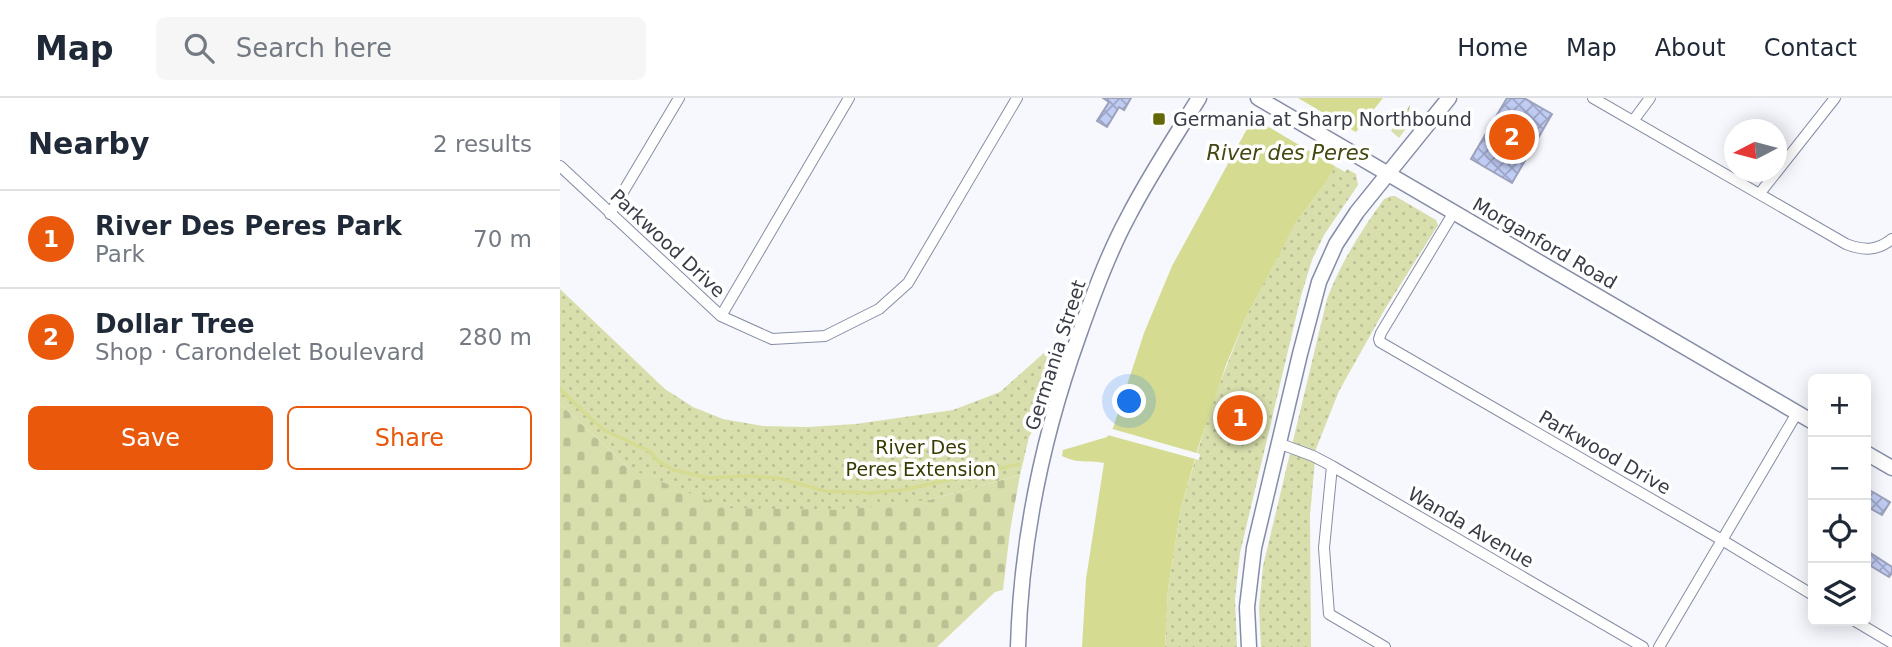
<!DOCTYPE html>
<html lang="en">
<head>
<meta charset="utf-8">
<style>
  :root { --surface:#fff; --page:#f6f6f7; --text:#1f2937; --muted:#747a83; --line:#e0e1e3; --accent:#ea580c }
  body { margin:0; font-family:"DejaVu Sans",sans-serif; background:var(--page); color:var(--text) }
  .controls { position:absolute; right:21px; bottom:21px; display:grid; overflow:hidden; border-radius:10px; box-shadow:0 4px 18px #0003 }
  .controls button { width:63px; height:63px; display:grid; place-items:center; padding:0; border:0; border-bottom:2px solid var(--line); background:var(--surface); color:var(--text); font:35px sans-serif }
  .compass { position:absolute; left:1164px; top:21px; width:63px; height:63px; border-radius:50%; background:var(--surface); box-shadow:0 4px 18px #0003; rotate:264deg }
  .you { position:absolute; left:570px; top:304px; width:24px; height:24px; margin:-18px; border:5px solid #fff; border-radius:50%; background:#1a73e8; box-shadow:0 0 0 10px #1a73e833 }
  .badge { display:grid; place-items:center; width:46px; height:46px; border-radius:50%; background:var(--accent); color:#fff; font-size:23px; font-weight:700 }
  .pin { position:absolute; translate:-50% -50%; border:4px solid #fff; box-shadow:0 2px 7px #0006 }
  .list { margin:0; padding:0; list-style:none }
  h2 { display:flex; justify-content:space-between; align-items:center; height:91px; margin:0; padding:0 28px; font-size:30px }
  h2 small { font-size:23px; font-weight:400; color:var(--muted) }
  .list li { display:grid; grid-template-columns:46px 1fr auto; gap:21px; align-items:center; box-sizing:border-box; height:98px; padding:0 28px; border-top:2px solid var(--line) }
  .list b { display:block; font-size:26px; white-space:nowrap }
  .list p { margin:0; font-size:23px; white-space:nowrap; color:var(--muted) }
  .list em { font-size:23px; font-style:normal; color:var(--muted) }
  .actions { display:flex; gap:14px; padding:21px 28px }
  .actions a { flex:1; padding:16px 0; border:2px solid var(--accent); border-radius:10px; text-align:center; font-size:24px; color:var(--accent) }
  .actions .main { background:var(--accent); color:#fff }
  .icon { flex:none; width:38px; height:38px; fill:none; stroke:currentColor; stroke-width:2; stroke-linecap:round; stroke-linejoin:round }
  .map { position:relative; flex:none; width:1332px; height:549px; overflow:hidden }
  header { display:flex; align-items:center; gap:42px; box-sizing:border-box; height:98px; padding:0 35px; background:var(--surface); border-bottom:2px solid var(--line) }
  header strong { font-size:33px }
  nav { display:flex; gap:38px; margin-inline-start:auto; font-size:24px }
  .search { width:490px; height:63px; background:var(--page); display:flex; align-items:center; gap:18px; box-sizing:border-box; padding:0 24px; border-radius:10px; color:var(--muted); font-size:26px }
  main { display:flex }
  aside { flex:1; background:var(--surface) }
  .map>svg:first-child { display:block }
</style>
</head>
<body>
<header>
<strong>Map</strong>
<div class="search"><svg class="icon" aria-label="search" viewBox="0 0 24 24"><circle cx="10" cy="10" r="6"/><path d="M15 15l6 6"/></svg>Search here</div>
<nav><a>Home</a><a>Map</a><a>About</a><a>Contact</a></nav>
</header>
<main>
<aside>
<h2>Nearby<small>2 results</small></h2>
<ul class="list">
<li><span class="badge">1</span><div><b>River Des Peres Park</b><p>Park</p></div><em>70 m</em></li>
<li><span class="badge">2</span><div><b>Dollar Tree</b><p>Shop · Carondelet Boulevard</p></div><em>280 m</em></li>
</ul>
<div class="actions"><a class="main">Save</a><a>Share</a></div>
</aside>
<div class="map">
<svg width="1332" height="549" viewBox="0 0 1332 549">
  <defs>
    <pattern id="grass-tufts" width="24" height="20" patternUnits="userSpaceOnUse" patternTransform="scale(1.75)"><rect width="24" height="20" fill="#d9dfac"/><path d="M3 7l-1-3M5 7V3M7 7l1-3M15 17l-1-3M17 17v-4M19 17l1-3" fill="none" stroke="#bbc095"/></pattern>
    <pattern id="cemetery-stones" width="16" height="16" patternUnits="userSpaceOnUse" patternTransform="scale(1.75)"><rect width="16" height="16" fill="#d9dfac"/><path d="M2 7V4a2 2 0 0 1 4 0v3zM10 15v-3a2 2 0 0 1 4 0v3z" fill="#bbc095"/></pattern>
    <pattern id="park-dots" width="8" height="8" patternUnits="userSpaceOnUse" patternTransform="scale(1.75)"><rect width="8" height="8" fill="#d9dfac"/><path d="M2 2h.1M6 6h.1" fill="none" stroke="#bbc095" stroke-width="1.8" stroke-linecap="round"/></pattern>
    <pattern id="building-cross-hatch" width="8" height="8" patternUnits="userSpaceOnUse" patternTransform="scale(1.75)"><rect width="8" height="8" fill="#c1ccf4"/><path d="M0 0l8 8M0 8l8-8" fill="none" stroke="#9ea7c7"/></pattern>
  </defs>
  <rect width="100%" height="100%" fill="#f7f8fe"/>
  <path fill="url(#grass-tufts)" d="M850,7L849,15L854,20L839,40L831,33Z"/>
  <path fill="url(#cemetery-stones)" d="M0,306L70,371L369,402L460,377L450,433L443,492L435,494L377,549H0Z"/>
  <path fill="url(#park-dots)" d="M775,68L785,74L787,71L796,76L798,87L764,137L752,162L741,198L680,455L675,501L677,549H605L608,491L621,410L652,305L686,219L713,165L735,126L764,87Z
    M831,98H835L876,122L878,127L825,211L779,293L756,351L750,417L751,549H701L699,510L703,468L767,201C781,164 801,133 824,101Z
    M0,191L105,291L133,309L163,321L203,328L247,329L296,326L393,312L440,294L485,254L493,256L473,332L469,339L460,377L369,402L281,412L166,410L70,371L0,306Z"/>
  <path fill="#d5dc92" d="M709,0H823L796,34L764,87L735,126L686,219L666,267L639,347L621,410L608,491L605,549H522L526,481L544,365C528,361 520,367 502,358L503,352L547,339L553,330L584,235L612,168L693,20Z"/>
  <path fill="#f7f8fe" d="M704,0H738L799,36L778,70L690,18Z
    M549,330L640,356L639,362L544,336Z"/>
  <g fill="none" stroke-linecap="round" stroke-linejoin="round">
    <path stroke="#d5dc92" stroke-width="3.5" d="M0,291L31,321L44,332L89,353L98,363L113,372L150,380L187,378L218,380L265,393L310,395L343,392L459,366"/>
  </g>
  <path fill="url(#building-cross-hatch)" stroke="#9ba2bc" stroke-width="2" d="M543,0H571L564,12L559,9L547,29L537,23L549,4Z
    M947,0H964L992,16L952,85L911,61Z
    M1306,390L1330,404L1322,417L1306,408Z
    M1306,452L1332,469V475L1329,479L1306,465Z"/>
  <g fill="none" stroke-linecap="round" stroke-linejoin="round">
    <g stroke="#858da6" stroke-width="12">
      <path id="street" d="M1033,0L1286,146C1304,153 1317,153 1332,141
        M1073,23L1090,0
        M0,68L161,218L212,241L265,238L319,211L348,185L457,0
        M1200,95L1275,0
        M894,114L821,235L819,241L820,244L1162,442L1253,497
        M50,116L119,0
        M161,218L289,0
        M718,345L753,358L772,368L1083,549
        M772,368L764,450L769,516L825,549
        M1295,523L1332,545
        M1099,549L1237,315"/>
    </g>
    <g stroke="#858da6" stroke-width="17">
      <path id="secondary" d="M698,0L1253,324
        M1306,355L1332,370
        M458,549C461,443 483,337 519,237C533,197 548,156 568,119C589,78 615,39 639,0
        M689,549L687,509L694,450L740,256L759,184L776,146L797,114L889,0"/>
    </g>
    <use href="#street" stroke="#fff" stroke-width="10"/>
    <use href="#secondary" stroke="#fff" stroke-width="14"/>
  </g>
  <rect fill="#646908" stroke="#fff" stroke-width="2.5" x="592" y="14" width="14" height="14" rx="3.5"/>
  <g text-anchor="middle" stroke-width="7" stroke-linejoin="round" paint-order="stroke">
    <g font-size="19" fill="#383c47" stroke="#fff" text-anchor="start">
      <text x="613" y="28">Germania at Sharp Northbound</text>
    </g>
    <g font-size="19" fill="#383c47" stroke="#fff">
      <text transform="translate(108 145) rotate(43)" y="7">Parkwood Drive</text>
      <text transform="translate(985 145) rotate(30)" y="7">Morganford Road</text>
      <text transform="translate(495 257) rotate(-72)" y="7">Germania Street</text>
      <text transform="translate(1045 354) rotate(30)" y="7">Parkwood Drive</text>
      <text transform="translate(911 429) rotate(30)" y="7">Wanda Avenue</text>
    </g>
    <g font-size="19" fill="#383b01" stroke="#fff">
      <text x="361" y="356">River Des<tspan x="361" dy="22">Peres Extension</tspan></text>
    </g>
    <g font-size="21" font-style="italic" fill="#454811" stroke="#fff">
      <text x="728" y="62">River des Peres</text>
    </g>
  </g>
</svg>
<div class="controls">
<button>+</button>
<button>−</button>
<button><svg class="icon" aria-label="locate" viewBox="0 0 24 24"><circle cx="12" cy="12" r="6"/><path d="M12 2v4M12 18v4M2 12h4M18 12h4"/></svg></button>
<button><svg class="icon" aria-label="layers" viewBox="0 0 24 24"><path d="M12 4l9 5-9 5-9-5zM3 14l9 5 9-5"/></svg></button>
</div>
<svg class="compass" viewBox="-18 -18 36 36"><path d="M0-13l5 13h-10z" fill="#e53935"/><path d="M0 13l5-13h-10z" fill="#747a83"/></svg>
<div class="you"></div>
<div class="pin badge" style="left:680px;top:320px">1</div>
<div class="pin badge" style="left:952px;top:39px">2</div>
</div>
</main>
</body>
</html>
